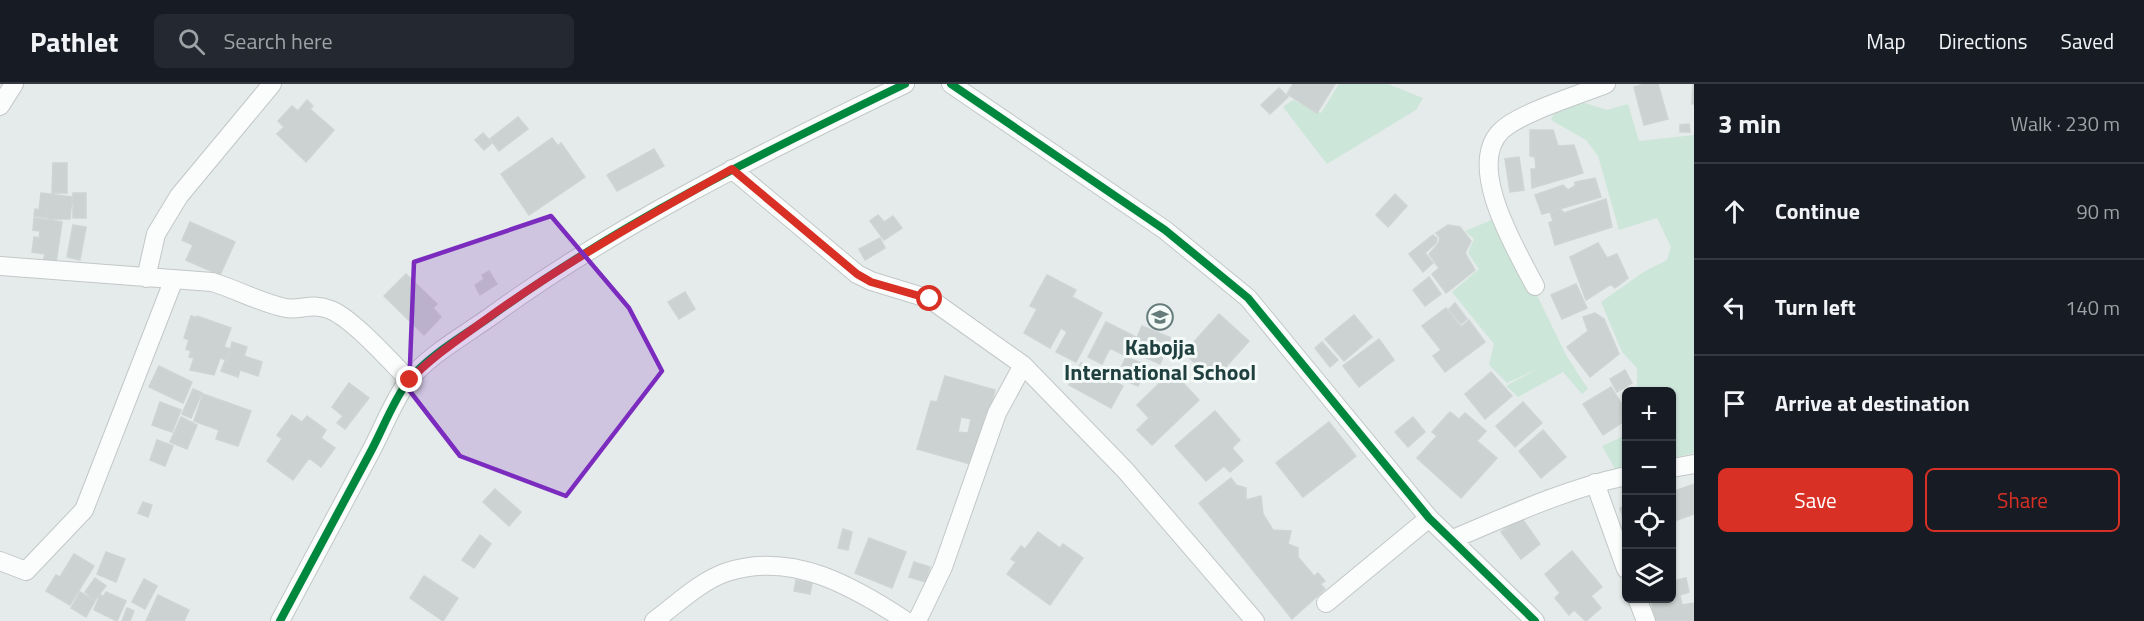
<!DOCTYPE html>
<html lang="en">
<head>
<meta charset="utf-8">
<style>
  :root { --surface:#171b24; --page:#242831; --text:#f1f3f6; --muted:#9ea1a6; --line:#363941; --accent:#d93025 }
  body { margin:0; font-family:"Titillium Web",sans-serif; background:var(--page); color:var(--text) }
  .controls { position:absolute; right:18px; bottom:18px; display:grid; overflow:hidden; border-radius:9px; box-shadow:0 2px 4px #0004 }
  .controls button { width:54px; height:54px; display:grid; place-items:center; padding:0; border:0; border-bottom:2px solid var(--line); background:var(--surface); color:var(--text); font:30px sans-serif }
  .stop { position:absolute; width:18px; height:18px; margin:-14px; border:4px solid #d93025; border-radius:50%; background:#fff }
  .stop.end { background:#d93025; border-color:#fff; box-shadow:0 2px 6px #0008 }
  .list { margin:0; padding:0; list-style:none }
  h2 { display:flex; justify-content:space-between; align-items:center; height:78px; margin:0; padding:0 24px; font-size:26px }
  h2 small { font-size:20px; font-weight:400; color:var(--muted) }
  .list li { display:grid; grid-template-columns:39px 1fr auto; gap:18px; align-items:center; box-sizing:border-box; height:96px; padding:0 24px; border-top:2px solid var(--line) }
  .list b { display:block; font-size:22px; white-space:nowrap }
  .list em { font-size:20px; font-style:normal; color:var(--muted) }
  .actions { display:flex; gap:12px; padding:18px 24px }
  .actions a { flex:1; padding:14px 0; border:2px solid var(--accent); border-radius:9px; text-align:center; font-size:21px; color:var(--accent) }
  .actions .main { background:var(--accent); color:#fff }
  .icon { flex:none; width:33px; height:33px; fill:none; stroke:currentColor; stroke-width:2; stroke-linecap:round; stroke-linejoin:round }
  .map { position:relative; flex:none; width:1694px; height:537px; overflow:hidden }
  header { display:flex; align-items:center; gap:36px; box-sizing:border-box; height:84px; padding:0 30px; background:var(--surface); border-bottom:2px solid var(--line) }
  header strong { font-size:28px }
  nav { display:flex; gap:33px; margin-inline-start:auto; font-size:21px }
  .search { width:420px; height:54px; background:var(--page); display:flex; align-items:center; gap:15px; box-sizing:border-box; padding:0 21px; border-radius:9px; color:var(--muted); font-size:22px }
  main { display:flex }
  aside { flex:1; background:var(--surface) }
  .map>svg:first-child { display:block }
</style>
</head>
<body>
<header>
<strong>Pathlet</strong>
<div class="search"><svg class="icon" aria-label="search" viewBox="0 0 24 24"><circle cx="10" cy="10" r="6"/><path d="M15 15l6 6"/></svg>Search here</div>
<nav><a>Map</a><a>Directions</a><a>Saved</a></nav>
</header>
<main>
<div class="map">
<svg width="1694" height="537" viewBox="0 0 1694 537">
  <rect width="100%" height="100%" fill="#e5ebea"/>
  <path fill="#cde6da" d="M1339,0H1388L1423,14L1416,26L1327,80L1283,23L1293,16L1321,29Z
    M1585,19L1607,26L1628,20L1639,57L1694,51V369L1672,374V308L1637,307V284L1622,268L1601,218L1645,187L1667,176L1671,163L1657,134L1619,146L1598,72L1586,56L1551,36L1556,24Z
    M1499,133L1566,271L1588,305L1582,310L1563,288L1518,313L1506,302L1537,285L1507,299L1489,281L1494,260L1452,208L1479,185L1468,169L1474,155L1465,147Z
    M1626,351V382L1615,385L1602,362Z"/>
  <path fill="#ccd2d1" stroke="#ced4d3" stroke-width="1.5" fill-rule="evenodd" d="M1293,0H1335L1317,29L1287,10Z
    M1645,0H1658L1668,35L1644,41L1634,3Z
    M1693,0H1694V20H1692Z
    M1279,4L1288,13L1270,30L1261,21Z
    M307,16L313,22L310,25L334,46L306,78L277,50L284,43L278,37L292,22L298,27Z
    M518,33L528,45L499,67L490,55Z
    M1689,40L1690,48H1680V41Z
    M1530,46H1553L1558,62L1574,61L1583,89L1532,104L1531,85H1536L1535,73L1530,72Z
    M483,49L492,59L484,66L475,56Z
    M552,54L558,62L561,59L585,93L529,131L501,90Z
    M654,65L664,82L617,107L607,91Z
    M1519,73L1524,106L1510,108L1505,75Z
    M53,79H67V109H52Z
    M1595,94L1601,113L1542,130L1535,111L1563,101L1568,106L1575,102V98Z
    M41,109L72,113L70,135H49L47,129V134L34,132L35,125L39,126Z
    M73,109H86V134H73Z
    M1395,110L1407,122L1388,143L1376,131Z
    M1606,115L1612,143L1555,161L1549,139L1553,137L1550,128L1560,124L1564,129Z
    M878,131L884,138L893,132L902,144L884,156L870,137Z
    M34,134L62,138L56,179L43,178L45,170L32,168L34,153L39,154L40,147L33,146Z
    M190,138L235,158L220,191L186,176L193,161L182,156Z
    M73,141L86,143L80,176L67,173Z
    M1448,141L1460,143L1471,157L1465,169L1475,186L1446,209L1432,190L1439,184L1429,170L1438,160L1440,154L1436,149Z
    M1433,151L1437,154L1436,159L1425,169L1433,179L1423,188L1409,170Z
    M880,154L885,164L865,176L859,165Z
    M1598,159L1607,174L1617,170L1628,194L1615,204L1611,200L1586,216L1570,173Z
    M489,187L497,200L480,211L475,201L484,195L482,191Z
    M406,190L437,220L433,224L441,233L424,251L384,212Z
    M1047,191L1076,206L1072,213L1102,229L1076,278L1056,268L1067,248L1061,244L1050,264L1024,249L1037,225L1030,222Z
    M1429,193L1441,210L1425,222L1413,206Z
    M1576,200L1587,224L1562,235L1551,211Z
    M685,208L695,225L679,235L668,218Z
    M1455,219L1467,235L1461,240L1449,225Z
    M1446,224L1461,243L1469,236L1485,258L1445,288L1433,272L1441,266L1422,242Z
    M1595,229L1604,235L1619,270L1590,293L1567,263L1588,247L1583,233Z
    M1219,230L1249,257L1214,296L1184,269Z
    M1354,231L1372,253L1344,277L1325,255Z
    M191,232L197,234V232L231,244L224,263L231,265L227,276L220,274L214,291L190,286L194,274L189,273L191,267L186,265L189,256L184,254Z
    M1106,238L1136,253L1126,272L1110,264L1102,280L1088,273Z
    M1142,242L1171,254L1160,280L1131,267Z
    M1379,255L1394,276L1359,303L1343,282Z
    M232,258L247,263L244,272L262,278L258,292L240,286L238,293L221,287L225,277L228,278Z
    M1322,258L1338,276L1330,283L1315,264Z
    M1126,273L1148,282L1138,302L1117,293Z
    M1081,279L1123,302L1111,324L1069,301Z
    M159,282L192,298L183,319L149,303Z
    M1625,286L1632,299L1617,308L1610,295Z
    M1172,287L1199,316L1152,361L1137,346L1149,334L1137,321Z
    M1491,288L1512,312L1485,335L1465,310Z
    M945,292L995,306L974,381L917,365L931,317L937,318ZM961,333L971,335L968,349L958,348Z
    M349,299L369,314L345,345L337,339L343,332L332,323Z
    M1611,303L1626,327V336L1603,351L1583,320Z
    M193,305L202,309L191,334L182,330Z
    M203,310L251,327L238,362L216,355L219,346L194,337Z
    M160,318L181,326L172,348L152,341Z
    M1523,318L1542,339L1515,363L1496,342Z
    M1215,327L1240,356L1232,364L1243,377L1230,388L1224,382L1206,397L1175,362Z
    M1450,328L1459,335L1465,329L1486,347L1477,357L1497,374L1461,414L1417,374L1437,352L1432,348Z
    M292,331L302,338L307,332L326,346L321,354L335,364L321,383L309,374L293,396L267,377L282,355L277,351Z
    M181,333L197,341L187,365L170,358Z
    M1413,333L1425,348L1408,363L1395,348Z
    M1329,338L1356,372L1303,413L1276,379Z
    M1543,346L1566,373L1541,394L1519,367Z
    M157,356L173,362L165,382L150,376Z
    M1231,394L1236,401L1246,404V416L1261,412L1263,430L1273,446L1291,447L1288,460L1298,464V473L1314,492L1318,489L1325,497L1320,500L1325,505L1292,535L1199,419Z
    M1694,400V430L1672,438V408Z
    M495,405L521,428L509,442L483,418Z
    M143,418L152,421L148,433L138,429Z
    M1626,422V442L1620,424Z
    M1521,433L1540,460L1521,475L1501,448Z
    M843,445L852,448L848,466L838,464Z
    M1038,448L1060,464L1063,460L1083,474L1050,521L1007,490L1016,478L1011,475L1021,462L1025,465Z
    M480,451L491,460L474,484L462,476Z
    M869,454L906,468L892,504L855,489Z
    M1572,467L1602,503L1591,512L1601,524L1586,537L1574,526L1569,531L1555,514L1560,509L1545,490Z
    M106,468L125,475L116,498L97,490Z
    M74,470L94,482L70,521L46,507L56,491L60,493Z
    M914,478L930,483L926,498L909,493Z
    M424,492L458,514L443,537L410,514Z
    M95,494L106,502L95,516L85,508Z
    M1686,494L1689,508L1680,511L1682,521L1694,519V537H1655L1651,514H1672V497Z
    M144,495L157,502L145,525L132,518Z
    M796,496L812,499L810,510L794,507Z
    M80,508L95,517L86,533L71,524Z
    M106,508L126,517L117,537L94,526L100,511L104,512Z
    M158,511L189,526L184,537H146Z
    M127,524L134,527L130,537H122Z"/>
  <g fill="none" stroke-linecap="round" stroke-linejoin="round">
    <g stroke="#c2c8c7" stroke-width="20">
      <path id="minor" d="M951,0L1165,146L1248,214L1429,434L1535,537
        M0,22L14,0
        M732,85L857,190L871,197L930,215L1023,281L1125,386L1255,537
        M0,182L212,198C236,205 263,220 286,224C300,227 311,218 331,226C354,236 390,277 409,296
        M146,194L156,150L179,112L272,0
        M1535,202C1517,167 1464,81 1502,46C1522,28 1579,11 1606,0
        M1672,384L1694,380
        M1595,399L1626,485
        M1453,455C1510,431 1566,405 1626,392
        M0,477L26,487L84,426L174,195
        M1637,514L1646,537
        M1326,519L1429,434
        M280,537C310,481 340,425 370,369C383,345 392,319 408,297C429,271 463,252 490,233C619,139 762,69 905,0
        M654,537C676,521 700,497 727,488C792,467 853,502 906,537
        M917,537L943,483L997,329L1023,281"/>
    </g>
    <use href="#minor" stroke="#fbfcfc" stroke-width="18"/>
    <g stroke="#f3faf8" stroke-width="11">
      <path id="cycleway" d="M951,0L1165,146L1248,214L1429,434L1535,537
        M280,537C310,481 340,425 370,369C383,345 392,319 408,297C429,271 463,252 490,233C619,139 762,69 905,0"/>
    </g>
    <use href="#cycleway" stroke="#00873e" stroke-width="8"/>
  </g>
  <g fill="none" stroke-linecap="round" stroke-linejoin="round">
    <path stroke="#d93025" stroke-width="8" d="M410,296C432,273 459,255 485,236C564,179 648,132 732,85L857,190L871,198L930,215"/>
  </g>
  <path fill="#7b2cbf" fill-opacity="0.2" stroke="#7b2cbf" stroke-width="4.5" stroke-linejoin="round" d="M551,132L629,224L662,287L566,412L460,372L409,306L414,178Z"/>
  <defs>
    <g id="school-ring" transform="scale(1.35)"><circle r="9.5" fill="#f3faf8" stroke="#657c7b" stroke-width="1.5"/><path d="M0-5L7-2L0 1L-7-2ZM-4 1L0 2.5L4 1V4Q0 6-4 4Z" fill="#657c7b"/></g>
  </defs>
  <g fill-rule="evenodd">
    <use href="#school-ring" x="1160" y="233"/>
  </g>
  <g text-anchor="middle" stroke-width="6" stroke-linejoin="round" paint-order="stroke">
    <g font-size="22" font-weight="bold" fill="#20403f" stroke="#f3faf8">
      <text x="1160" y="271">Kabojja<tspan x="1160" dy="25">International School</tspan></text>
    </g>
  </g>
</svg>
<div class="controls">
<button>+</button>
<button>−</button>
<button><svg class="icon" aria-label="locate" viewBox="0 0 24 24"><circle cx="12" cy="12" r="6"/><path d="M12 2v4M12 18v4M2 12h4M18 12h4"/></svg></button>
<button><svg class="icon" aria-label="layers" viewBox="0 0 24 24"><path d="M12 4l9 5-9 5-9-5zM3 14l9 5 9-5"/></svg></button>
</div>
<div class="stop" style="left:930px;top:215px"></div>
<div class="stop end" style="left:410px;top:296px"></div>
</div>
<aside>
<h2>3 min<small>Walk · 230 m</small></h2>
<ul class="list">
<li><svg class="icon" aria-label="ahead" viewBox="0 0 24 24"><path d="M12 20V5M6 11l6-6 6 6"/></svg><div><b>Continue</b></div><em>90 m</em></li>
<li><svg class="icon" aria-label="left" viewBox="0 0 24 24"><path d="M17 20v-9H6M10 6l-5 5 5 5"/></svg><div><b>Turn left</b></div><em>140 m</em></li>
<li><svg class="icon" aria-label="arrive" viewBox="0 0 24 24"><path d="M6 21V4h12l-3 4 3 4H6"/></svg><div><b>Arrive at destination</b></div></li>
</ul>
<div class="actions"><a class="main">Save</a><a>Share</a></div>
</aside>
</main>
</body>
</html>
